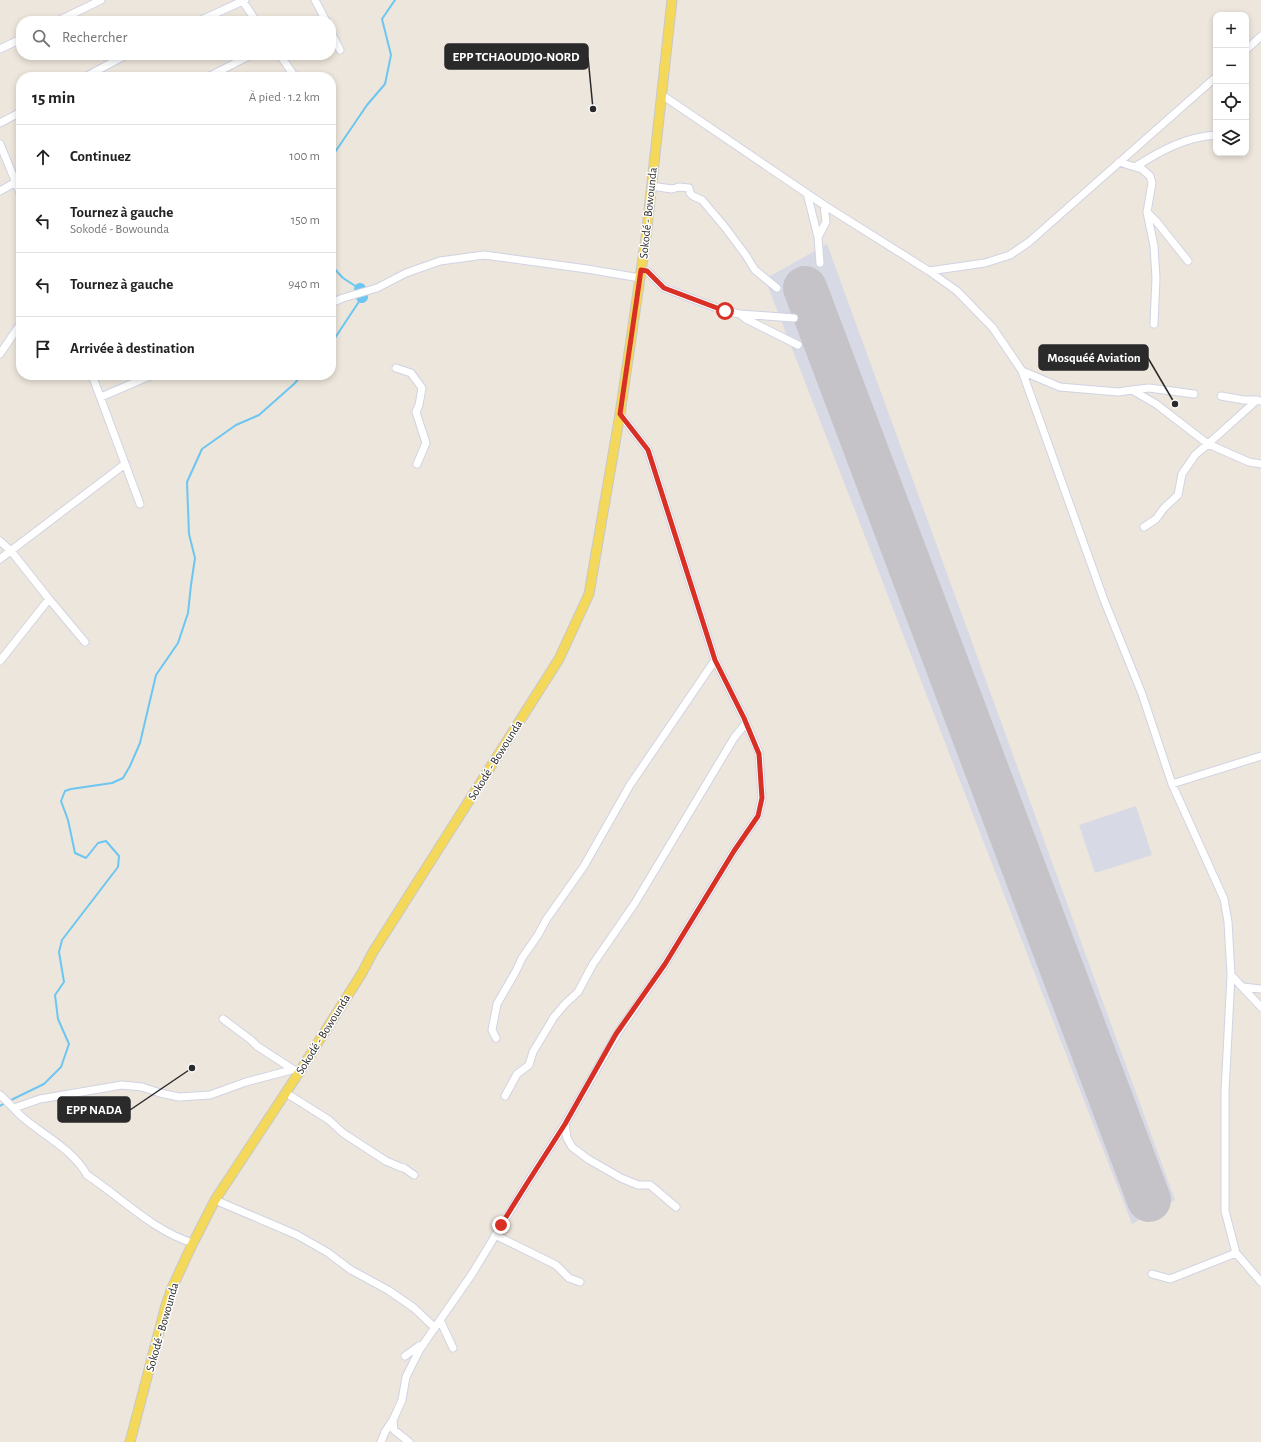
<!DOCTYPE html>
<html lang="fr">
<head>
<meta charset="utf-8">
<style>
  :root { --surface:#fff; --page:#f6f6f6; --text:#222; --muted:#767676; --line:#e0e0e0 }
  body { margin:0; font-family:"Alegreya Sans",sans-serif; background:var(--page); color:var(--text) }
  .controls { position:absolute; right:12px; top:12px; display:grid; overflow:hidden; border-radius:8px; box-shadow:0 2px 6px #0003 }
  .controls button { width:36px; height:36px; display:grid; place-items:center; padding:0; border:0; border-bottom:1px solid var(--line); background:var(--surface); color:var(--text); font:20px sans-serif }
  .stop { position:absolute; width:12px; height:12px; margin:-9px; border:3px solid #d93025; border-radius:50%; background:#fff }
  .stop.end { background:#d93025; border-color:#fff; box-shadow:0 1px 4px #0008 }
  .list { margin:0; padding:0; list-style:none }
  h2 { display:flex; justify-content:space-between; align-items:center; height:52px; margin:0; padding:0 16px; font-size:17px }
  h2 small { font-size:13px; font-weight:400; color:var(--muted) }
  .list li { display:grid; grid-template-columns:26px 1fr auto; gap:12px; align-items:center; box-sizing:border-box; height:64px; padding:0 16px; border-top:1px solid var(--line) }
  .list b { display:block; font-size:15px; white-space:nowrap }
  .list p { margin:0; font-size:13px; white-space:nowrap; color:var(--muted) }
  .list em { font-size:13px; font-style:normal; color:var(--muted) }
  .icon { flex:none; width:22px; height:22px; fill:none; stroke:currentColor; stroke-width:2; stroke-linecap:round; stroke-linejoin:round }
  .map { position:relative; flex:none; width:1261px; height:1442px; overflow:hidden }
  .search { position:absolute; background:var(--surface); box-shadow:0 2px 6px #0003; left:16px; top:16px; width:320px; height:44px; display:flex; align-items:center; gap:10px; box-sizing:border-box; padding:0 14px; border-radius:16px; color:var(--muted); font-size:15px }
  .panel { position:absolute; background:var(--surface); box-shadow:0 2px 6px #0003; left:16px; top:72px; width:320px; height:308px; border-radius:16px }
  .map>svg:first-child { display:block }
</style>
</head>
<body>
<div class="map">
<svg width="1261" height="1442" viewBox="0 0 1261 1442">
  <rect width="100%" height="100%" fill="#ede6dc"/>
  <path fill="#d7d9e5" d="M827,244L1175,1200L1132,1224L765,279Z
    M1136,806L1152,855L1095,873L1079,825Z"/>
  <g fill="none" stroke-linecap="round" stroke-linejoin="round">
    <path stroke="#6cc6f1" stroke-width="2" d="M331,158L367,105L385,84L391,55L382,19L395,0
      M331,265L343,278L360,289
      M331,344L362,297
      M9,1101L44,1084L61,1067L69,1044L58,1019L55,995L64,982L59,952L62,940L118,867L119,856L106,841L98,843L86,858L75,853L68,820L61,801L65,791L71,789L112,783L123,778L130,766L140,743L156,675L178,643L188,613L191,585L195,558L189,534L187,482L202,449L236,425L259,415L294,384L302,375
      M0,1106L5,1103"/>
    <path stroke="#6cc6f1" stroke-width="12" d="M360,289L362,297"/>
    <path stroke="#c6c3c8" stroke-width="44" d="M805,288L1149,1200"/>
    <g stroke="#d1d3e3" stroke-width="9">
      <path id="minor" d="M242,0L256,21
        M315,0L326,21
        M58,21L101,0
        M199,21L245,0
        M331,32L340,50
        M0,49L21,39
        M1246,50L1261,36
        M280,55L295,77
        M85,77L126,55
        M208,77L251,55
        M662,95L824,205L929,271L957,291L993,328L1022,371L1104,600L1142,694L1172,784L1224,899L1228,922L1231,975L1225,1092V1211L1236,1253L1261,1282
        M0,123L21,112
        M0,144L21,195
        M1119,162L1135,167C1160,151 1185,137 1216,135
        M1135,167L1142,169L1150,176L1152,183L1147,212L1154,246L1156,278L1154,324
        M651,186L672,189L679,187L689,188L690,193L693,196L702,200L724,226L745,254L755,270L777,288
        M0,191L21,179
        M807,193L818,237L820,263
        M1147,212L1156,221L1188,261
        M818,237L826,222L824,205
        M641,270L647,271L664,288L725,311L740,314L746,319L798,345
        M929,271L985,263L1010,255L1029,242L1216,77
        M331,303L343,298L377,288L406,273L440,261L484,255L587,269L640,278
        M740,314L794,318
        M0,354L21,323
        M396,368L411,373L422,388L419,405L416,412L426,443L417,464
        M1022,371L1060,387L1118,392L1132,390L1156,404L1208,444L1257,400L1261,401
        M92,375L140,504
        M1132,390L1149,388L1194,394
        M1221,396L1244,400H1257
        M101,397L152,375
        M1144,527L1156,519L1164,508L1178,495L1182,474L1195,455L1208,444L1249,462L1261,464
        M0,541L11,551L49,599L0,661
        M0,559L125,464
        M49,599L85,642
        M1172,784L1261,756
        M1231,975L1261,1007
        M1243,987L1261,989
        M223,1019L251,1040L257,1046L294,1070
        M496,1038L492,1030L497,1004L516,971L522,958L538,935L546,920L584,866L630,785L715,660
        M286,1093L329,1120L343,1133L386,1161L400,1167L404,1168L414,1175
        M0,1095C7,1101 13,1108 20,1115C42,1135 72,1148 87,1175C122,1198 153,1231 193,1243
        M505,1096L517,1074L529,1065L533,1052L554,1017L565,1004L578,992L593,964L635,903L734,738L746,723
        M14,1108L40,1099L122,1085L142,1087L160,1093L179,1097L210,1095L246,1082L291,1070
        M565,1124L567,1138L572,1147L588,1159L621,1178L638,1185H650L676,1207
        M215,1200L297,1235L327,1252L351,1270L388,1290L414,1308L435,1328
        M495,1235L556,1265L569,1278L580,1282
        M1152,1274L1170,1279L1236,1253
        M440,1320L453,1348
        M405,1356L419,1346L423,1345
        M393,1420L394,1430L409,1442
        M381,1442L385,1432L393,1420L402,1400L406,1377L420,1349L472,1274L526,1185L565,1124L617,1034L665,964L734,851L758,816L762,798L759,753L744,718L715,660L648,450L620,414"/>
    </g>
    <g stroke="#c8c8c8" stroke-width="11">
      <path id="major" d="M130,1442L166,1305L172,1288L191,1247L215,1200L300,1071L362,973L373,952L559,659L589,594L620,414L646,237L672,0"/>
    </g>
    <use href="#minor" stroke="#fff" stroke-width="7"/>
    <use href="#major" stroke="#f4d85a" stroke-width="9"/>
  </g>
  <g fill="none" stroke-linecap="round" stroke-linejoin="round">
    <path stroke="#d93025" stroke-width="5" d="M501,1225L526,1185L565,1124L616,1034L665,964L734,851L758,816L762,798L759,754L744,718L715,660L648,450L620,414L641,270L647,271L664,288L725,311"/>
  </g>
  <g text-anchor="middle" stroke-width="3" stroke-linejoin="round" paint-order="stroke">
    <g font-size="12" fill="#2a2a2a" stroke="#fff">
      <text transform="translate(648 213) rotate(-84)" y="4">Sokodé - Bowounda</text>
      <text transform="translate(495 760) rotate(-58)" y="4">Sokodé - Bowounda</text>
      <text transform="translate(323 1034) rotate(-58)" y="4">Sokodé - Bowounda</text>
      <text transform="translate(162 1327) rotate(-74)" y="4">Sokodé - Bowounda</text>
    </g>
  </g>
  <path fill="none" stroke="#2a2a2a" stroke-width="1.5" d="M593 109L588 57M1175 404L1148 358M192 1068L130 1110"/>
  <g fill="#2a2a2a" stroke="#fff" stroke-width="1.5">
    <circle cx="593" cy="109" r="4"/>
    <circle cx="1175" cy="404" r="4"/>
    <circle cx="192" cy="1068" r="4"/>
  </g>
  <g fill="#2a2a2a" stroke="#2a2a2a" stroke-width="1.5">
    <rect x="445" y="44" width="143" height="25" rx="4"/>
    <rect x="1039" y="345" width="109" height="25" rx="4"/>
    <rect x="58" y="1097" width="72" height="25" rx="4"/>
  </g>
  <g font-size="13" text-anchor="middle" font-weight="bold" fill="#fff">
    <text x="516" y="61">EPP TCHAOUDJO-NORD</text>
    <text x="1094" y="362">Mosquéé Aviation</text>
    <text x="94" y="1114">EPP NADA</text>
  </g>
</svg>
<div class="controls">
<button>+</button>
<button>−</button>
<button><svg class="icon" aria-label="locate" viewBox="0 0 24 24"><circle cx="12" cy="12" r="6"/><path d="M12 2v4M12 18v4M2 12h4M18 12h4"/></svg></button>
<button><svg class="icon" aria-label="layers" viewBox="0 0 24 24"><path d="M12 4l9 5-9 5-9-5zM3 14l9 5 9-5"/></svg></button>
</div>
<div class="stop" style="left:725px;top:311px"></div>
<div class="stop end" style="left:501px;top:1225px"></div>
<div class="search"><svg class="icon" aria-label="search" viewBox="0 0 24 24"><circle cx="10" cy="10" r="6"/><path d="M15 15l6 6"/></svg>Rechercher</div>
<section class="panel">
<h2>15 min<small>À pied · 1.2 km</small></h2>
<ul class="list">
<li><svg class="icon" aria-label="ahead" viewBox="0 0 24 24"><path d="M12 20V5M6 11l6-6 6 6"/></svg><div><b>Continuez</b></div><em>100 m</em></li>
<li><svg class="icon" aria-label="left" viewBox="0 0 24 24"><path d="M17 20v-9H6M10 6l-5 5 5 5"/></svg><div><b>Tournez à gauche</b><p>Sokodé - Bowounda</p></div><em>150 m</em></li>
<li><svg class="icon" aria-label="left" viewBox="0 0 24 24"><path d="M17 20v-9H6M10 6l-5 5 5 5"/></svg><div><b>Tournez à gauche</b></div><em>940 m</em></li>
<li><svg class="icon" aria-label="arrive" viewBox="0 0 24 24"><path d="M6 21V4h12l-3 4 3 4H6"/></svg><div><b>Arrivée à destination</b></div></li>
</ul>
</section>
</div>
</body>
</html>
